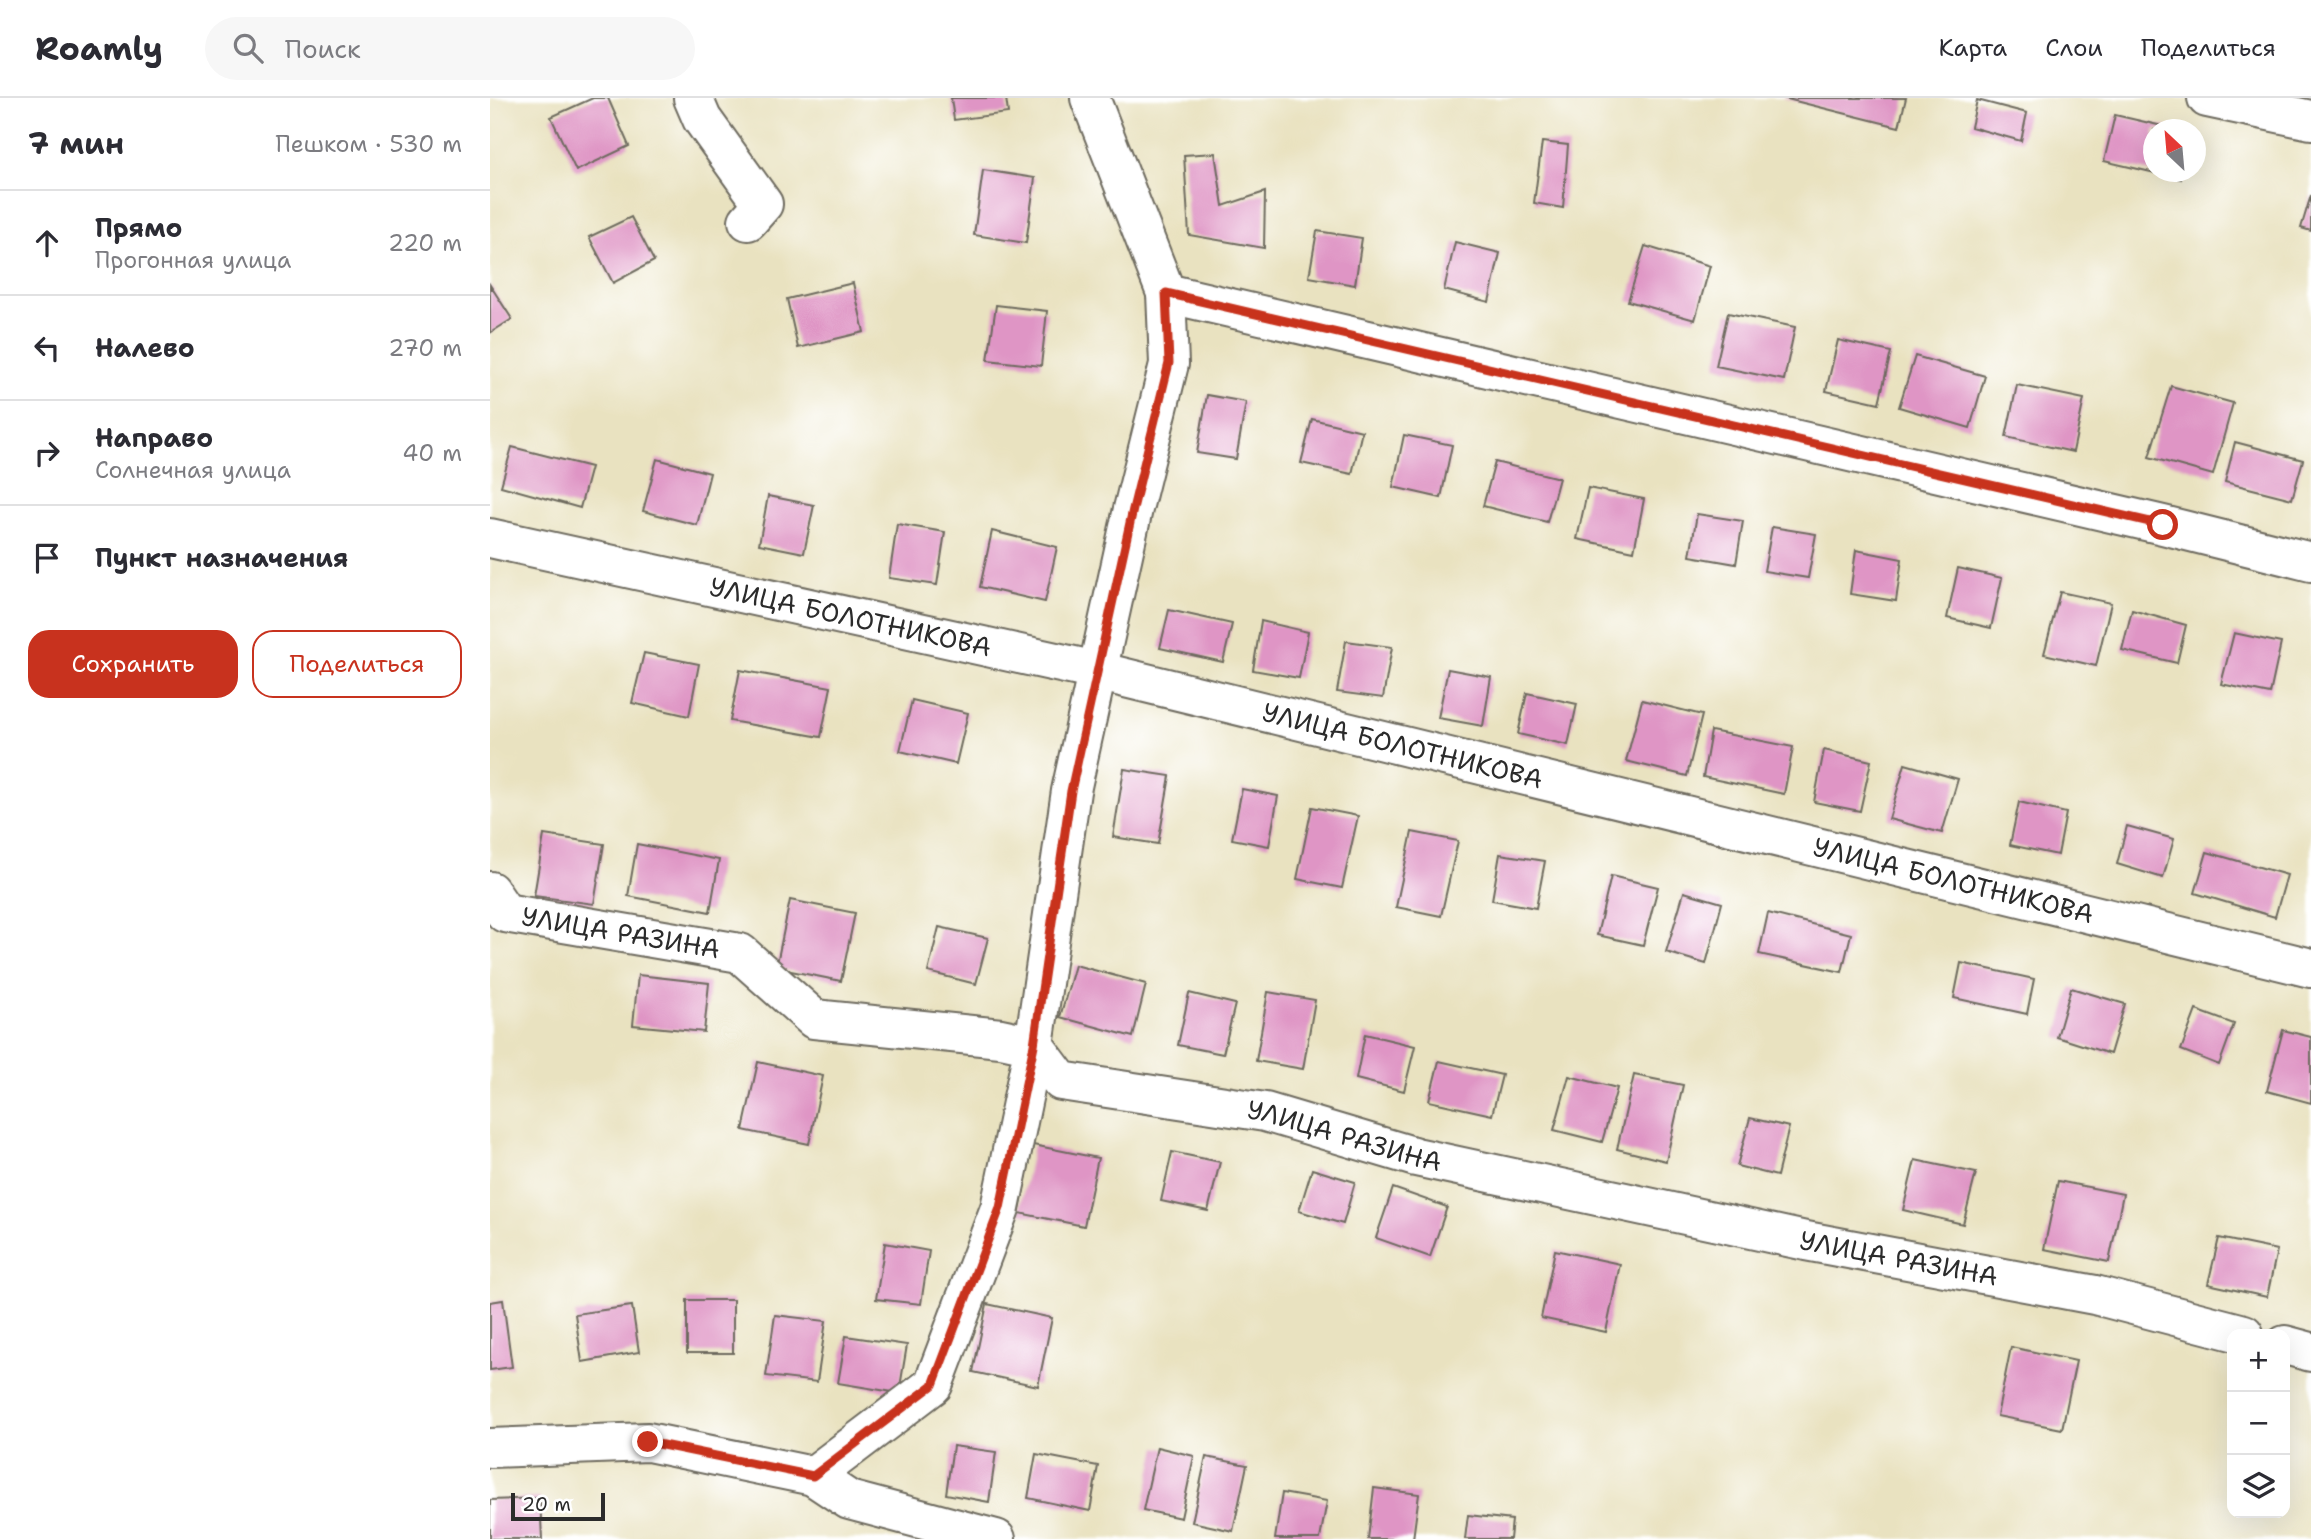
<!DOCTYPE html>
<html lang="ru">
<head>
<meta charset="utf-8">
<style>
  :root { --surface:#fff; --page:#f7f7f7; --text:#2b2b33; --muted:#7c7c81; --line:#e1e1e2; --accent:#c8321e }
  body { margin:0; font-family:"Shantell Sans",sans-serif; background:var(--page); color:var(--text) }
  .controls { position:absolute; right:21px; bottom:21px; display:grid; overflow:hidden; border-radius:14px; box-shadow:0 7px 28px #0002 }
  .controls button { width:63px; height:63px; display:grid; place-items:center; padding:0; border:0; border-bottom:2px solid var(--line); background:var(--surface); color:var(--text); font:35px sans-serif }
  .compass { position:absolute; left:1653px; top:21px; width:63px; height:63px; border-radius:50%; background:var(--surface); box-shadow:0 7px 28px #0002; rotate:334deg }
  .scale { position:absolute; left:21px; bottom:18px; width:94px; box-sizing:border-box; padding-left:7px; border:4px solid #2b2b2b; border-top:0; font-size:19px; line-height:24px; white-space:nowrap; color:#2b2b2b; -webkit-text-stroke:5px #fff; paint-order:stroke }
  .stop { position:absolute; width:21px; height:21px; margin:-16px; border:5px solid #c8321e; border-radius:50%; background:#fff }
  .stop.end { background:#c8321e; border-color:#fff; box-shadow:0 2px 7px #0008 }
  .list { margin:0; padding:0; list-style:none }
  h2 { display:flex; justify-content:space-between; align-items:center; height:91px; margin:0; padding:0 28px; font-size:30px }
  h2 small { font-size:23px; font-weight:400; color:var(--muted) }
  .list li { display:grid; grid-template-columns:46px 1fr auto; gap:21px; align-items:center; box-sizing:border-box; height:105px; padding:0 28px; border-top:2px solid var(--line) }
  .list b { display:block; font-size:26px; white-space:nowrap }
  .list p { margin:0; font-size:23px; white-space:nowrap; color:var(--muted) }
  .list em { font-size:23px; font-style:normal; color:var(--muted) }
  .actions { display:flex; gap:14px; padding:21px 28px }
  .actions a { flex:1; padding:16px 0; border:2px solid var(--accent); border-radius:21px; text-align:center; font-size:24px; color:var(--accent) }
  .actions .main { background:var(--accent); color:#fff }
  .icon { flex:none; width:38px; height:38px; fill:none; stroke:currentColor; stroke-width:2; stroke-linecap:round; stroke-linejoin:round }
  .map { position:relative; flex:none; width:1821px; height:1441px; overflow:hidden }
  header { display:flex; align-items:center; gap:42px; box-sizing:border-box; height:98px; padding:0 35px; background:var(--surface); border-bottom:2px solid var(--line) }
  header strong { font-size:33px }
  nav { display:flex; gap:38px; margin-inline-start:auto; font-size:24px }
  .search { width:490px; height:63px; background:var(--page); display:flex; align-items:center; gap:18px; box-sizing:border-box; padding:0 24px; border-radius:38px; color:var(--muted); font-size:26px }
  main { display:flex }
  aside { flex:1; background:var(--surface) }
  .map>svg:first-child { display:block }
</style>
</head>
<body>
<header>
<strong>Roamly</strong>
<div class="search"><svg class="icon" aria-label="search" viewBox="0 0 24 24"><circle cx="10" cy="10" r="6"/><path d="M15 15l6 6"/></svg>Поиск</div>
<nav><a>Карта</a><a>Слои</a><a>Поделиться</a></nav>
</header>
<main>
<aside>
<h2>7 мин<small>Пешком · 530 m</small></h2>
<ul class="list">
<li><svg class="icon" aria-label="ahead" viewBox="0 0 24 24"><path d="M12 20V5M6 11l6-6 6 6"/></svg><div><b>Прямо</b><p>Прогонная улица</p></div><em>220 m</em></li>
<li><svg class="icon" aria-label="left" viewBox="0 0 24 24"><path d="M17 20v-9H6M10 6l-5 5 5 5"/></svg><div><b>Налево</b></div><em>270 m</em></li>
<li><svg class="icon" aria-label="right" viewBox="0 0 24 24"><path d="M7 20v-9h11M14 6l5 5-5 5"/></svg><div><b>Направо</b><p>Солнечная улица</p></div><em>40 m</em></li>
<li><svg class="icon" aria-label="arrive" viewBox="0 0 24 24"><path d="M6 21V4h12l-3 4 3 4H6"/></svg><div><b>Пункт назначения</b></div></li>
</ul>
<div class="actions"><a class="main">Сохранить</a><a>Поделиться</a></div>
</aside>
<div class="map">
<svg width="1821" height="1441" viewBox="0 0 1821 1441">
  <rect width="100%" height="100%" fill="#fff"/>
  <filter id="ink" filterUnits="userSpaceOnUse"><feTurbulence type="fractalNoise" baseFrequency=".0143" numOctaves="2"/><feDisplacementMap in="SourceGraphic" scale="14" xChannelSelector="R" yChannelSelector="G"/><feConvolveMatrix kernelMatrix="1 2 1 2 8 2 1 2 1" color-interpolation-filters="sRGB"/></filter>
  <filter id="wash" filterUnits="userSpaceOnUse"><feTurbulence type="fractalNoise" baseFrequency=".00686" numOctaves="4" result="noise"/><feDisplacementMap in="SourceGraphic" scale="28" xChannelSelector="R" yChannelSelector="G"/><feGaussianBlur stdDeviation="1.57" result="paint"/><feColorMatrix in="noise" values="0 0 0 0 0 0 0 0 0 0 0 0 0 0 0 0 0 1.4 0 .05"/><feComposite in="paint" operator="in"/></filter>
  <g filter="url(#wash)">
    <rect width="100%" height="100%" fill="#e9e2c0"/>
    <g id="blocks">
      <path fill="#df95c5" d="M103,0H118L139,48L86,73L61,19Z
        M461,0H516L518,15L464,22Z
        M1293,0H1416L1409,29Z
        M1487,2L1537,15L1531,43L1481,29Z
        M1625,17L1681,30L1664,32V74H1693L1691,81L1614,63Z
        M1052,44L1078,47L1073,110L1044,105Z
        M725,55L733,108L775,94L774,150L699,137L694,57Z
        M493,72L545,80L536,145L484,137Z
        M1821,97V133L1811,130Z
        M141,119L164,163L123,185L99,139Z
        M827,133L872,140L865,187L819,179Z
        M965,144L1010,155L999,204L954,192Z
        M1155,148L1220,168L1205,222L1138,203Z
        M363,185L374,234L308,250L297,201Z
        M0,187L22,221L0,235Z
        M506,207L557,213L551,268L498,262Z
        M1238,215L1305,229L1294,282L1226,268Z
        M1348,242L1401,254L1389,305L1336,293Z
        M1425,258L1495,278L1480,330L1409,309Z
        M1527,287L1594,301L1583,354L1516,339Z
        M1681,288L1743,305L1723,377L1659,359Z
        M717,297L756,304L746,361L707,355Z
        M822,321L872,333L862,376L811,365Z
        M914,337L962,347L951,400L903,389Z
        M1745,344L1813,362L1802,401L1735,384Z
        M22,349L101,369L90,410L11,388Z
        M167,361L220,375L207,427L153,413Z
        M1005,364L1069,380L1057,424L993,408Z
        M1098,390L1154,401L1144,453L1087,441Z
        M278,398L324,407L314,455L269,446Z
        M1207,416L1253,423L1246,466L1200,458Z
        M407,426L455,434L447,487L399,480Z
        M1282,429L1326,436L1318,480L1274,473Z
        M502,433L567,449L555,504L490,489Z
        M1366,452L1412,461L1406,503L1360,496Z
        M1468,470L1512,480L1501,530L1457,520Z
        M1570,494L1621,505L1606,568L1554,556Z
        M679,512L742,526L733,564L670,550Z
        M1642,512L1696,527L1687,565L1632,552Z
        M771,523L818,534L809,580L763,572Z
        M1744,535L1791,545L1780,596L1731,586Z
        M856,543L902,549L893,600L847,594Z
        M154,555L209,566L199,618L142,605Z
        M958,571L1001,579L993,628L948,620Z
        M250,572L341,589L331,639L240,623Z
        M1037,595L1087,606L1078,647L1028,636Z
        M422,602L478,615L466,666L410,653Z
        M1152,602L1212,617L1197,678L1136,663Z
        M1221,633L1303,649L1294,696L1213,679Z
        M1334,652L1381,663L1370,713L1324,704Z
        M1415,666L1468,681L1452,735L1399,721Z
        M634,671L680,678L668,746L623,739Z
        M752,691L788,698L779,748L742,741Z
        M1529,704L1576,715L1568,757L1520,747Z
        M822,709L868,718L852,790L807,781Z
        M1637,728L1684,741L1673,780L1627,766Z
        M922,734L968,743L951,818L906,809Z
        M54,737L114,746L104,806L44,798Z
        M147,746L229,762L220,814L138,798Z
        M1717,754L1797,777L1785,819L1705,795Z
        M1010,756L1055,763L1046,810L1002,802Z
        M1121,778L1168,789L1153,847L1107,837Z
        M1194,794L1232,805L1216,866L1176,854Z
        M300,802L365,815L351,883L286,870Z
        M1278,815L1361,836L1352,874L1269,856Z
        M449,829L498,840L486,886L438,874Z
        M1471,865L1544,881L1537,916L1464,900Z
        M585,867L656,886L643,939L570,919Z
        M148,877L219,885L214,934L143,927Z
        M1581,890L1635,906L1620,956L1567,939Z
        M778,894L825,902L813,971L766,963Z
        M699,895L745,906L733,956L688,947Z
        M1706,912L1744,926L1729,967L1691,952Z
        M1793,932L1821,939V1005L1777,993Z
        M875,936L925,948L914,993L866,981Z
        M949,963L1012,977L1002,1017L939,1003Z
        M268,964L333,978L319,1046L253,1032Z
        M1144,977L1193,987L1176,1063L1127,1051Z
        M1079,978L1127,990L1112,1044L1064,1032Z
        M1260,1020L1299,1029L1287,1078L1247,1068Z
        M543,1047L608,1060L594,1128L529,1115Z
        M682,1054L730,1064L718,1113L671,1103Z
        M1425,1062L1486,1075L1473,1126L1413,1112Z
        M822,1071L865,1084L853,1126L809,1113Z
        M1568,1083L1633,1096L1619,1164L1554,1151Z
        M903,1090L957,1109L940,1159L886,1140Z
        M1729,1140L1787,1152L1777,1199L1718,1186Z
        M395,1145L439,1153L431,1206L386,1201Z
        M1065,1152L1130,1166L1116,1234L1051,1220Z
        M13,1202L22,1269L0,1272V1204Z
        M197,1202H243V1255H197Z
        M497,1206L562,1220L548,1288L483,1274Z
        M142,1208L149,1254L92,1264L85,1216Z
        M285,1217L336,1223L327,1284L276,1278Z
        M356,1238L417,1247L409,1295L348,1285Z
        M1521,1249L1586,1263L1572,1331L1507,1318Z
        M463,1348L506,1354L499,1404L456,1396Z
        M667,1349L704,1358L691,1420L653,1412Z
        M546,1356L608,1368L600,1413L538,1400Z
        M716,1359L757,1367L743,1433L702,1424Z
        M884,1390L929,1396L923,1441H878Z
        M792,1395L837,1403L830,1441H785Z
        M50,1400L52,1441H0V1402Z
        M978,1417L1022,1422L1020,1441H975Z"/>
    </g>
  </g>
  <g filter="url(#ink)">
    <use href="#blocks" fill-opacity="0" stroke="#6e6b5f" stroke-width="2"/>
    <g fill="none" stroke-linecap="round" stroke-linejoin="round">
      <g stroke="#6e6b5f" stroke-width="42">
        <g id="minor">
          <path d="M203,0L212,21L273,106L258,123"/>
          <path d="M600,0L676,195L1673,427L1821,464"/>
          <path d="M1717,0L1821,22"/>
          <path id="s1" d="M0,440L607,573L1821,870"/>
          <path id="s2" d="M0,793L15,815L250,855L324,921L511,940L544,947L571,983L775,1014L926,1059L1316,1143L1605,1197L1754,1236"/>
          <path d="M1795,1247L1821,1254"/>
          <path d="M0,1350L158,1344L323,1378L359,1402L506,1441"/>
          <path d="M323,1378L443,1287L510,1110L544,947L581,693L643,411L679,266L676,195"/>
        </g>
      </g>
      <use href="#minor" stroke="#fff" stroke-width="38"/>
    </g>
  </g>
  <g fill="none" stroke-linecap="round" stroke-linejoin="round" filter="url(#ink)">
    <path stroke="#c8321e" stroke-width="9" d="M158,1344L323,1378L443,1287L510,1110L544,947L581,693L643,411L679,265L676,195L1673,427"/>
  </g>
  <g text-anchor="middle" stroke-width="7" stroke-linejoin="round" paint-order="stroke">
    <g font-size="26" fill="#2b2b2b" stroke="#fff">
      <text dy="9" stroke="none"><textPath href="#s1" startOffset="369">УЛИЦА БОЛОТНИКОВА</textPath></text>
      <text dy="9" stroke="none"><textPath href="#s1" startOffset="936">УЛИЦА БОЛОТНИКОВА</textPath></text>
      <text dy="9" stroke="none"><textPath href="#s1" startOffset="1503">УЛИЦА БОЛОТНИКОВА</textPath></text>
      <text dy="9" stroke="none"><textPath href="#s2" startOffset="144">УЛИЦА РАЗИНА</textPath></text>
      <text dy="9" stroke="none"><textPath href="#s2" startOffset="920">УЛИЦА РАЗИНА</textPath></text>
      <text dy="9" stroke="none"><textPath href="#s2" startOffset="1488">УЛИЦА РАЗИНА</textPath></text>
    </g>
  </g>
</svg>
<div class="controls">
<button>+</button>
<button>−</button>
<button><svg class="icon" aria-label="layers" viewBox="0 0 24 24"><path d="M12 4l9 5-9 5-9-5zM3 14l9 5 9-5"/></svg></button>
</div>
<svg class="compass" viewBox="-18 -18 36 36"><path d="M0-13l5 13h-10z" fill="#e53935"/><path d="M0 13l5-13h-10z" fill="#7c7c81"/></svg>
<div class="scale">20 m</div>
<div class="stop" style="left:1673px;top:427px"></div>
<div class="stop end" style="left:158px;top:1344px"></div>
</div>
</main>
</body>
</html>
